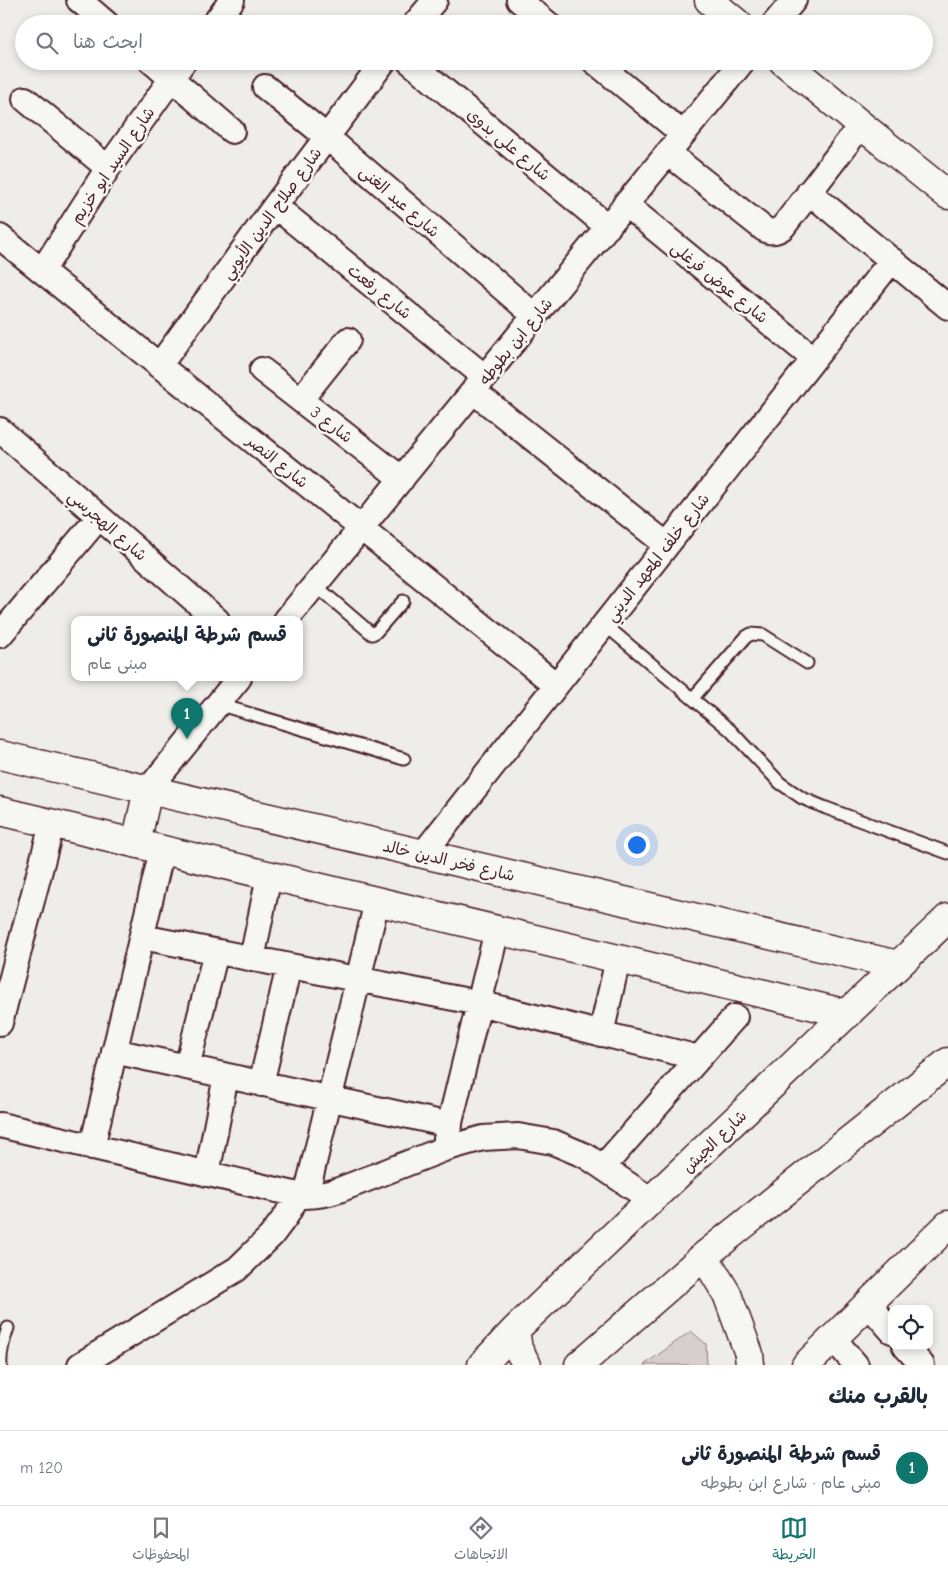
<!DOCTYPE html>
<html lang="ar">
<head>
<meta charset="utf-8">
<style>
  :root { --surface:#fff; --page:#f6f6f7; --text:#1f2937; --muted:#747a83; --line:#e0e1e3; --accent:#0f766e }
  body { margin:0; font-family:"Comic Neue","Playpen Sans Arabic",sans-serif; background:var(--page); color:var(--text); direction:rtl }
  .controls { position:absolute; right:15px; bottom:15px; display:grid; overflow:hidden; border-radius:10px; box-shadow:0 2px 8px #0003 }
  .controls button { width:45px; height:45px; display:grid; place-items:center; padding:0; border:0; border-bottom:1px solid var(--line); background:var(--surface); color:var(--text); font:25px sans-serif }
  .you { position:absolute; left:636px; top:844px; width:18px; height:18px; margin:-12px; border:4px solid #fff; border-radius:50%; background:#1a73e8; box-shadow:0 0 0 8px #1a73e833 }
  .badge { display:grid; place-items:center; width:32px; height:32px; border-radius:50%; background:var(--accent); color:#fff; font-size:16px; font-weight:700 }
  .pin { position:absolute; translate:-50% -41px; filter:drop-shadow(0 1px 2px #0008) }
  .pin::after { content:''; position:absolute; top:26px; width:18px; height:15px; background:inherit; clip-path:polygon(0 0,100% 0,50% 100%) }
  .popup { position:absolute; left:71px; top:616px; width:232px; height:65px; box-sizing:border-box; display:grid; place-content:center; border-radius:10px; background:var(--surface); filter:drop-shadow(0 1px 4px #0005); font-size:16px; white-space:nowrap; color:var(--muted) }
  .popup b { font-size:19px; color:var(--text) }
  .popup::after { content:''; position:absolute; left:50%; top:100%; margin-left:-10px; border:10px solid transparent; border-top-color:var(--surface) }
  .list { margin:0; padding:0; list-style:none }
  h2 { display:flex; justify-content:space-between; align-items:center; height:65px; margin:0; padding:0 20px; font-size:21px }
  h2 small { font-size:16px; font-weight:400; color:var(--muted) }
  .list li { display:grid; grid-template-columns:32px 1fr auto; gap:15px; align-items:center; box-sizing:border-box; height:75px; padding:0 20px; border-top:1px solid var(--line) }
  .list b { display:block; font-size:19px; white-space:nowrap }
  .list p { margin:0; font-size:16px; white-space:nowrap; color:var(--muted) }
  .list em { font-size:16px; font-style:normal; color:var(--muted) }
  .icon { flex:none; width:28px; height:28px; fill:none; stroke:currentColor; stroke-width:2; stroke-linecap:round; stroke-linejoin:round }
  .map { position:relative; flex:none; width:948px; height:1365px; overflow:hidden; direction:ltr }
  .search { position:absolute; background:var(--surface); box-shadow:0 2px 8px #0003; left:15px; right:15px; top:15px; height:55px; display:flex; align-items:center; gap:12px; box-sizing:border-box; padding:0 18px; border-radius:28px; color:var(--muted); font-size:19px }
  .sheet { height:140px; background:var(--surface) }
  nav { display:flex; justify-content:space-around; align-items:center; box-sizing:border-box; height:70px; border-top:1px solid var(--line); background:var(--surface); font-size:14px; color:var(--muted) }
  nav a { display:grid; justify-items:center; gap:2px }
  nav .on { color:var(--accent) }
  .map>svg:first-child { display:block }
</style>
</head>
<body>
<div class="map">
<svg width="948" height="1365" viewBox="0 0 948 1365">
  <rect width="100%" height="100%" fill="#efedea"/>
  <filter id="ink" filterUnits="userSpaceOnUse"><feTurbulence type="fractalNoise" baseFrequency=".02" numOctaves="2"/><feDisplacementMap in="SourceGraphic" scale="10" xChannelSelector="R" yChannelSelector="G"/><feConvolveMatrix kernelMatrix="1 2 1 2 8 2 1 2 1" color-interpolation-filters="sRGB"/></filter>
  <g filter="url(#ink)">
    <path fill="#d7cfce" stroke="#90777c" d="M691,1331L706,1344L707,1365H644Z"/>
    <g fill="none" stroke-linecap="round" stroke-linejoin="round">
      <g stroke="#4a1f2b" stroke-width="15">
        <path id="lane" d="M315,585L372,634L376,632L403,601
          M604,624L712,715L730,730L780,783L802,798L826,808L948,853
          M693,698L746,637L751,634L763,635L807,663
          M217,704L404,759
          M1,1365C0,1352 4,1340 8,1328"/>
      </g>
      <g stroke="#4a1f2b" stroke-width="28">
        <path id="street" d="M79,0L107,24
          M519,0L548,24
          M214,24L232,0
          M415,24L435,0
          M774,24L794,0
          M151,61L232,131
          M409,61L608,227
          M594,61L683,134
          M265,87L327,137L535,316
          M25,99L108,168
          M668,153L764,229C771,233 776,232 783,227L861,125
          M809,192L948,307
          M625,204L814,359
          M275,206L485,377
          M0,237L556,685
          M42,271L108,168L184,61
          M159,366L275,206L384,61
          M262,370L402,479
          M473,391L667,545
          M301,399L348,340
          M0,430L217,620
          M286,620L743,61
          M0,635L99,517
          M148,790L239,678
          M423,854L892,260
          M142,937L479,1003L699,1058
          M252,959L269,876
          M0,1023L52,824
          M601,1034L618,959
          M114,1051L450,1125
          M187,1067L216,952
          M261,1084L289,966
          M0,1125L298,1195C313,1197 325,1195 339,1190L444,1149L483,1138L518,1136L553,1142L586,1156L651,1200
          M446,1139L497,930
          M92,1147L162,850
          M603,1167L735,1017
          M207,1174L226,1076
          M306,1196L377,901
          M868,1304L892,1331
          M833,1338L856,1365
          M905,1346L922,1365
          M80,1365L237,1269L271,1236L286,1216L298,1195"/>
      </g>
      <g stroke="#4a1f2b" stroke-width="31">
        <path id="secondary" d="M709,0L738,24
          M783,61L861,125L948,195
          M0,755L898,965
          M0,811L848,1014
          M136,843L148,790
          M806,1365L948,1225"/>
      </g>
      <g stroke="#4a1f2b" stroke-width="31">
        <path id="primary" d="M704,1256L727,1294L749,1354L750,1365
          M515,1330L518,1349L527,1365
          M482,1365L515,1330L651,1200L948,918
          M579,1365L704,1256L948,1062"/>
      </g>
      <use href="#lane" stroke="#f6f6f2" stroke-width="11"/>
      <use href="#street" stroke="#f6f6f2" stroke-width="24"/>
      <use href="#secondary" stroke="#f6f6f2" stroke-width="28"/>
      <use href="#primary" stroke="#f6f6f2" stroke-width="28"/>
    </g>
  </g>
  <g text-anchor="middle" stroke-width="5" stroke-linejoin="round" paint-order="stroke">
    <g font-size="16" fill="#4a1f2b" stroke="#f6f6f2">
      <text transform="translate(509 144) rotate(40)" y="6">شارع على بدوى</text>
      <text transform="translate(112 165) rotate(-56)" y="6">شارع السيد ابو خزيم</text>
      <text transform="translate(400 201) rotate(41)" y="6">شارع عبد الغنى</text>
      <text transform="translate(271 213) rotate(-54)" y="6">شارع صلاح الدين الأيوبي</text>
      <text transform="translate(720 282) rotate(39)" y="6">شارع عوض فرغلى</text>
      <text transform="translate(380 291) rotate(39)" y="6">شارع رفعت</text>
      <text transform="translate(515 341) rotate(-51)" y="6">شارع ابن بطوطه</text>
      <text transform="translate(332 424) rotate(38)" y="6">شارع 3</text>
      <text transform="translate(278 461) rotate(39)" y="6">شارع النصر</text>
      <text transform="translate(108 525) rotate(41)" y="6">شارع الهجرسي</text>
      <text transform="translate(657 557) rotate(-52)" y="6">شارع خلف المعهد الديني</text>
      <text transform="translate(449 860) rotate(13)" y="6">شارع فخر الدين خالد</text>
      <text transform="translate(714 1141) rotate(-44)" y="6">شارع الجيش</text>
    </g>
  </g>
</svg>
<div class="controls">
<button><svg class="icon" aria-label="locate" viewBox="0 0 24 24"><circle cx="12" cy="12" r="6"/><path d="M12 2v4M12 18v4M2 12h4M18 12h4"/></svg></button>
</div>
<div class="you"></div>
<div class="pin badge" style="left:187px;top:739px">1</div>
<div class="popup"><b>قسم شرطة المنصورة ثانى</b>مبنى عام</div>
<div class="search"><svg class="icon" aria-label="search" viewBox="0 0 24 24"><circle cx="10" cy="10" r="6"/><path d="M15 15l6 6"/></svg>ابحث هنا</div>
</div>
<section class="sheet">
<h2>بالقرب منك<small></small></h2>
<ul class="list">
<li><span class="badge">1</span><div><b>قسم شرطة المنصورة ثانى</b><p>مبنى عام · شارع ابن بطوطه</p></div><em>120 m</em></li>
</ul>
</section>
<nav>
<a class="on"><svg class="icon" aria-label="map" viewBox="0 0 24 24"><path d="M3 6l6-2 6 2 6-2v14l-6 2-6-2-6 2zM9 4v14M15 6v14"/></svg>الخريطة</a>
<a><svg class="icon" aria-label="directions" viewBox="0 0 24 24"><path d="M12 3l9 9-9 9-9-9zM9 14v-3h6M13 9l2 2-2 2"/></svg>الاتجاهات</a>
<a><svg class="icon" aria-label="saved" viewBox="0 0 24 24"><path d="M7 4h10v16l-5-4-5 4z"/></svg>المحفوظات</a>
</nav>
</body>
</html>
